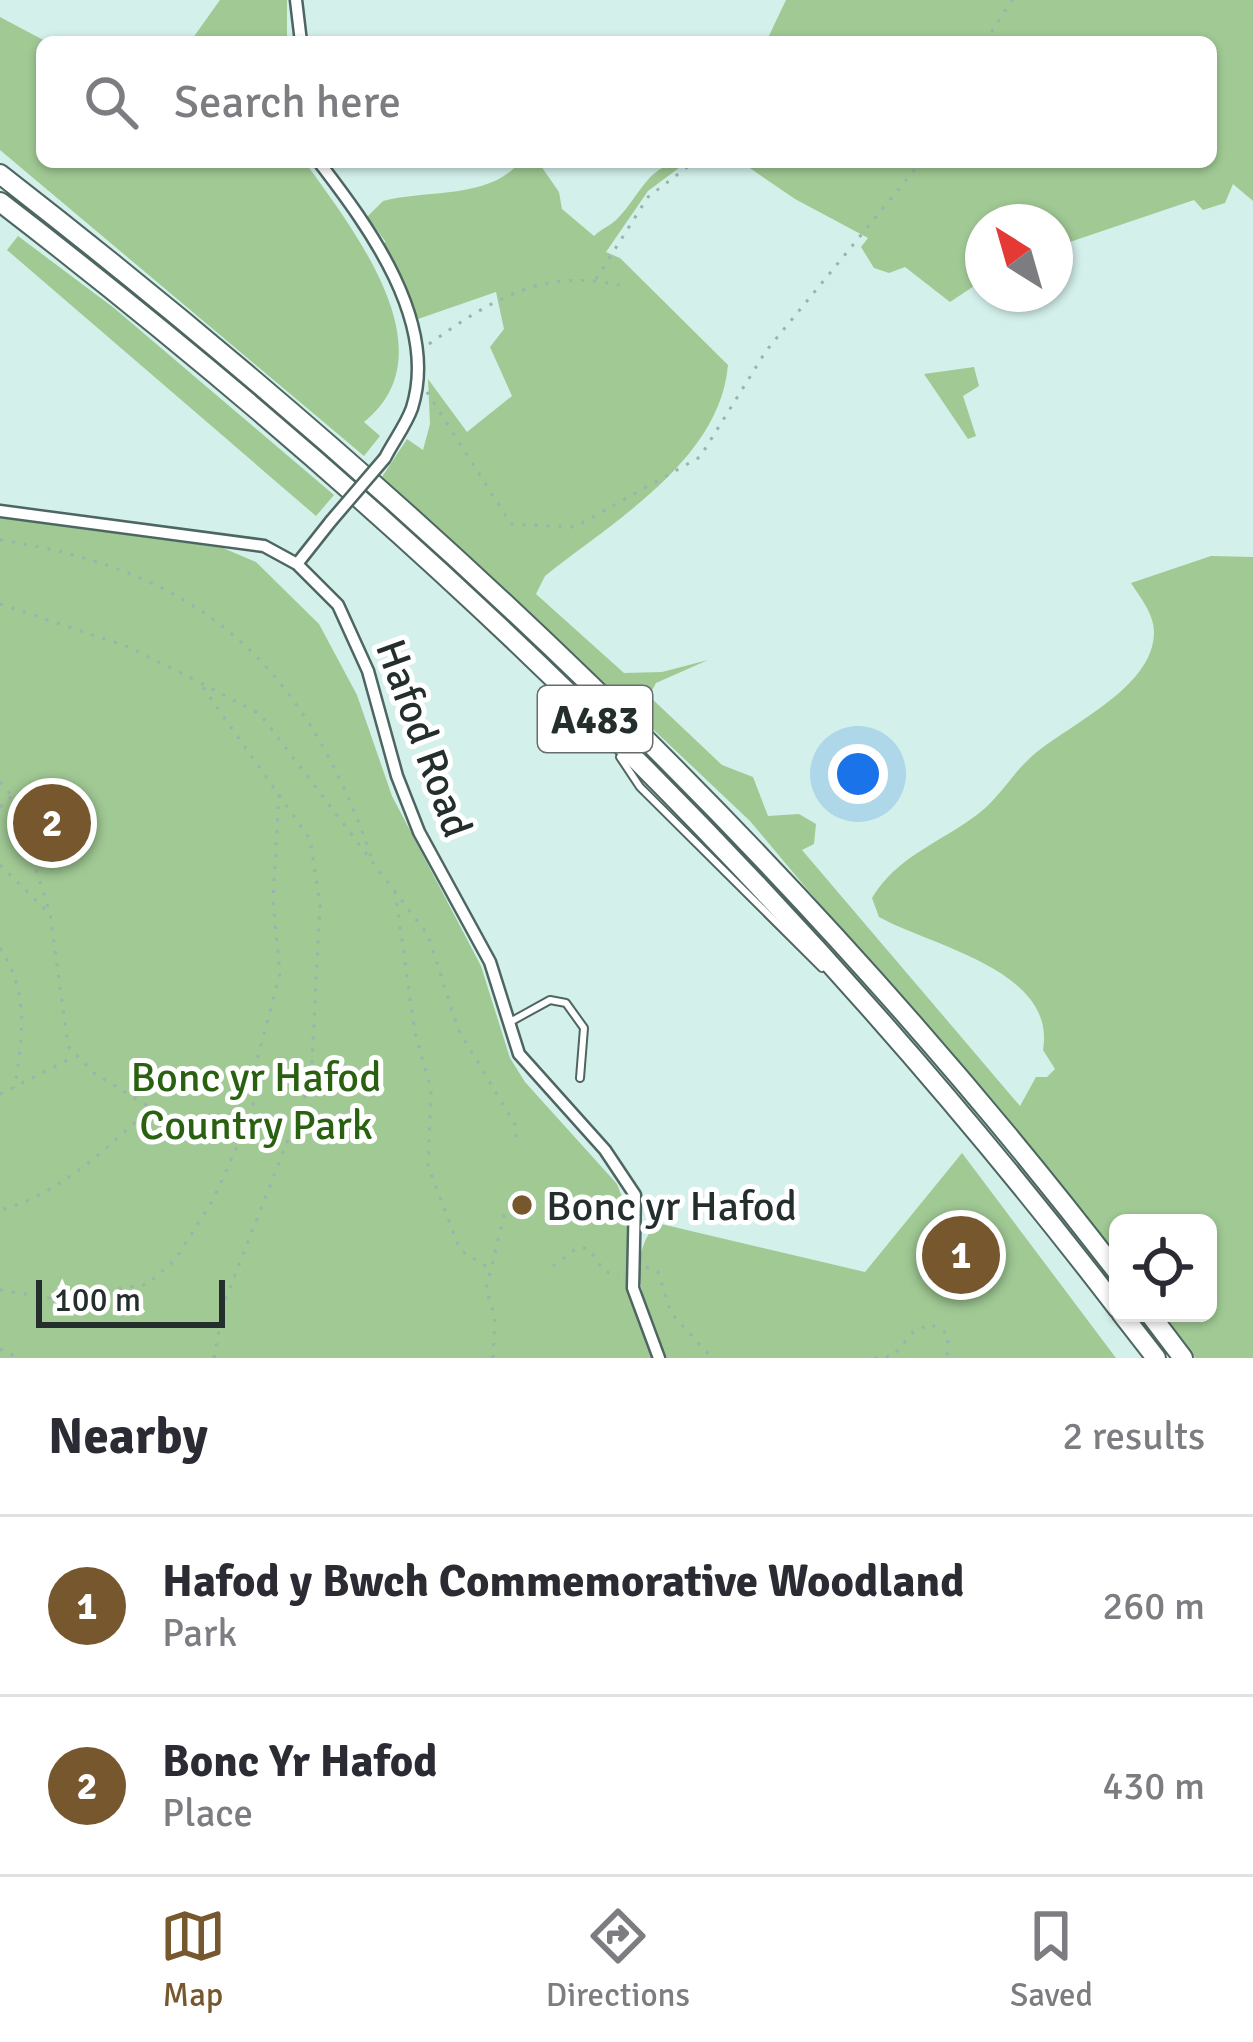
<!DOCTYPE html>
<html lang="en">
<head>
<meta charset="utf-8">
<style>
  :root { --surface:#fff; --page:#f2f2f3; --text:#2b2b33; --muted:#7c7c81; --line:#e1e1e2; --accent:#77572d }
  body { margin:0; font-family:Signika,sans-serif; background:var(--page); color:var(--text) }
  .controls { position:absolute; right:36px; bottom:36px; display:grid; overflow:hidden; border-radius:18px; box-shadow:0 3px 9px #0004 }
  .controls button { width:108px; height:108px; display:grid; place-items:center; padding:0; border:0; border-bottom:3px solid var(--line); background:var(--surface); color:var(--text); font:60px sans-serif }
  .compass { position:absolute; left:965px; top:204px; width:108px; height:108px; border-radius:50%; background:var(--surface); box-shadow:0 3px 9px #0004; rotate:323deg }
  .scale { position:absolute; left:36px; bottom:30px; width:189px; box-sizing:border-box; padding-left:12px; border:6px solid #242f2d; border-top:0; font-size:33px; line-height:42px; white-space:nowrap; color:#242f2d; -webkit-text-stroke:9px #fff; paint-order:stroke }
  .you { position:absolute; left:858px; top:774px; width:42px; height:42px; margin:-30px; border:9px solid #fff; border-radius:50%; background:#1a73e8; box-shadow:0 0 0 18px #1a73e833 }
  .badge { display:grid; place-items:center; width:78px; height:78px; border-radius:50%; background:var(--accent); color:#fff; font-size:39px; font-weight:700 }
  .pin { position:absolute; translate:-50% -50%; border:6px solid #fff; box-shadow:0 3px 12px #0006 }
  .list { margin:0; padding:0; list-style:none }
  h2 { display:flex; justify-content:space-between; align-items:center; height:156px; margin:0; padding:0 48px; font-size:51px }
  h2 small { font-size:39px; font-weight:400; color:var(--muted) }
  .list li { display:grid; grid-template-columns:78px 1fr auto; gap:36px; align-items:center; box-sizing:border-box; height:180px; padding:0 48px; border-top:3px solid var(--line) }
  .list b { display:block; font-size:45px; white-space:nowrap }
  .list p { margin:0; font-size:39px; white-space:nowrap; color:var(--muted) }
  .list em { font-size:39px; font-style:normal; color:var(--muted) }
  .icon { flex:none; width:66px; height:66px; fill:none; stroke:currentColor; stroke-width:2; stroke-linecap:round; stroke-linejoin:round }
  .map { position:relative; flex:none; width:1253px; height:1358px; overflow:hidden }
  .search { position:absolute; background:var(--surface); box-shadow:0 3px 9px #0004; left:36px; right:36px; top:36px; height:132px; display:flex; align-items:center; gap:30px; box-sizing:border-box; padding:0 42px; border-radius:18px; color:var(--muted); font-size:45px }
  .sheet { height:516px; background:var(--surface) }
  nav { display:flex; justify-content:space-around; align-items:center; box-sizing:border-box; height:168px; border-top:3px solid var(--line); background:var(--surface); font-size:33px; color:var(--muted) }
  nav a { display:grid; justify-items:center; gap:6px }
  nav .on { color:var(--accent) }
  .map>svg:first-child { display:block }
</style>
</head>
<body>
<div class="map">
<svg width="1253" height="1358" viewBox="0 0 1253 1358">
  <rect width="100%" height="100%" fill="#d4f0eb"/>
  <path fill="#a0c994" d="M220,0H287V42H190Z
    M786,0H1253V201L1233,184L1225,203L1203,210L1194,200L1055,247V222H983V280L950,302L905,267L889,273L874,268L861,247L868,238L795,199L741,162H1211V42H766Z
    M0,17L47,42H42V162H305C351,227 452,352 364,422L380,436L364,456L0,150Z
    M520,162L541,166L559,192L562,209L594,236C601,229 612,225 618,218C641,195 648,162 687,162L648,191L606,252L620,258L728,365C720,460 612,522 545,576L536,594L624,673L662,672L708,660L656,683L649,696L722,765L753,777L768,816L799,814L816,824L814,844L802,850L1020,1106L1036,1077H1047L1055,1069L1043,1050C1057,970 931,946 879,917L872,898C897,856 940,843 978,814C998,799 1010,777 1028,760C1063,726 1154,690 1154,632C1154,614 1140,597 1131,583L1211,556L1253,557V1358H1195L1159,1313H1208V1223H1118V1261L750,821L492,577L380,480L407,439L423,450L430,424L428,379L467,432L512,396L490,347L504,329L496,292L418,319L384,254L385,241L367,217L383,201C426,189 488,200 520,162Z
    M18,236L114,308L334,495L316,516L7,250Z
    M974,367L979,386L963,396L976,436L968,439L924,374Z
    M0,517L223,548L256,562L319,624L357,695L392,796L481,966L510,1058L525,1082L617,1184L628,1212L627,1282L653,1358H0Z
    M962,1153L1116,1358H667C649,1317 621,1262 657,1223L865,1272Z"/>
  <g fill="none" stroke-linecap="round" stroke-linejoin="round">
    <g stroke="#4e6662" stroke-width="10">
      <path id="service" d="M620,757L640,787L822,968
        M510,1022L550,1000L566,1003L584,1028L580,1078"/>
    </g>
    <g stroke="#4e6662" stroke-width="15">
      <path id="minor" d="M296,0L301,42
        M319,162C369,227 439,322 412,408C406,425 393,442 385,458
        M0,511L264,546L297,564L338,605L368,671L397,776L419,832L490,962L519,1054L605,1150L635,1195L633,1288L659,1358
        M297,564L331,521"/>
    </g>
    <g stroke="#4e6662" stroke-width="22">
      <path id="trunk" d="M0,174C413,495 799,858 1118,1273
        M0,202C416,522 798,892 1118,1309
        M1121,1313L1156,1358
        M1149,1313L1183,1358"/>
    </g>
    <path stroke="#9bb2ae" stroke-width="3" stroke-dasharray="3 9" stroke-linecap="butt" d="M985,42L1012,0
      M596,279L648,197L694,162
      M429,344C494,298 546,266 627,287
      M427,392L511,524L575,527L700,457L766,351L921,162
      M0,540C202,570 305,666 371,856
      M0,604L126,646L199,682
      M0,782L12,796L50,913L68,1046L94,1073L146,1105L145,1113C103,1152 57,1195 0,1210
      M0,807L12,796
      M0,865L46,910
      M395,891L415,1033L431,1089L428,1166L460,1250L492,1270
      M0,948C30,995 22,1034 15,1088
      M0,1094L72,1058
      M553,1266L577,1248H588L605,1272L619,1275
      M646,1267L658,1272L671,1313L712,1358
      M0,1290L54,1299L148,1284L175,1260L213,1200L252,1113L258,1056L280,974L273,902L279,794
      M0,1349L19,1358
      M214,1358L224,1303L311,1081L320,905L310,839L199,682L260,714L428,935L458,1029L516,1126V1146
      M493,1358L495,1317L486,1289L504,1216L516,1210
      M874,1358L893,1356L913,1332L930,1324L948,1334L947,1358"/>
    <use href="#service" stroke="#fff" stroke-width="6"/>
    <use href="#minor" stroke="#fff" stroke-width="10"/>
    <use href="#trunk" stroke="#fff" stroke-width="18"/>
    <g stroke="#4e6662" stroke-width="15" stroke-linecap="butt">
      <path id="minor-bridge" d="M331,521L385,458"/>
    </g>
    <use href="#minor-bridge" stroke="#fff" stroke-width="10"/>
  </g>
  <circle fill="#77572d" stroke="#fff" stroke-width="4.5" cx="522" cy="1205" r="12"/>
  <g text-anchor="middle" stroke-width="10" stroke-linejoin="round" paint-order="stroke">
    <rect fill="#fff" stroke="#666d6c" stroke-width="3" x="538" y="686" width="114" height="66" rx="9"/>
    <g font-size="39" font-weight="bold" fill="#242f2d">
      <text x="595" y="733">A483</text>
    </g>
    <g font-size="42" fill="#242f2d" stroke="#fff">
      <text transform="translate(425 738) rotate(70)" y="15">Hafod Road</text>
    </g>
    <g font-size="42" fill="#296111" stroke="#fff">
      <text x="256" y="1091">Bonc yr Hafod<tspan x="256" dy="48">Country Park</tspan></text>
    </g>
    <g font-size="42" fill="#242f2d" stroke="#fff" text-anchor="start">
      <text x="546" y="1220">Bonc yr Hafod</text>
    </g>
  </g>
</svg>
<div class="controls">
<button><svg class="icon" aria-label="locate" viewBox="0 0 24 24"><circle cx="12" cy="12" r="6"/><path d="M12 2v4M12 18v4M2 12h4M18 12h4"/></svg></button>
</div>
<svg class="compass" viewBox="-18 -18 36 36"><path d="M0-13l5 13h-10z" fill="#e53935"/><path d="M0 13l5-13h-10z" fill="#7c7c81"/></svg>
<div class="scale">100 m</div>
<div class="you"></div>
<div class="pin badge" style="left:961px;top:1255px">1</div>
<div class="pin badge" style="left:52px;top:823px">2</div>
<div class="search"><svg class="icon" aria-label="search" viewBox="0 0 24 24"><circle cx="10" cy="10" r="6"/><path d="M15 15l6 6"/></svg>Search here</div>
</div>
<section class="sheet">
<h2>Nearby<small>2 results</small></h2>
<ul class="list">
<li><span class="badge">1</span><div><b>Hafod y Bwch Commemorative Woodland</b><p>Park</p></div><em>260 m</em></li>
<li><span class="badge">2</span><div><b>Bonc Yr Hafod</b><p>Place</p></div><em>430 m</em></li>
</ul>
</section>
<nav>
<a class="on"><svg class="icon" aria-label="map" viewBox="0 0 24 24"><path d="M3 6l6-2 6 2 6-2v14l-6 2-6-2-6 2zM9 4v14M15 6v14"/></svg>Map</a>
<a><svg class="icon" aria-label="directions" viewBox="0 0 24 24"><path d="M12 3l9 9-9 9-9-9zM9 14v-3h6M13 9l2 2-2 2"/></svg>Directions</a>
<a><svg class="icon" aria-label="saved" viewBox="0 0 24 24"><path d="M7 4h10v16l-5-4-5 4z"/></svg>Saved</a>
</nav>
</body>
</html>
